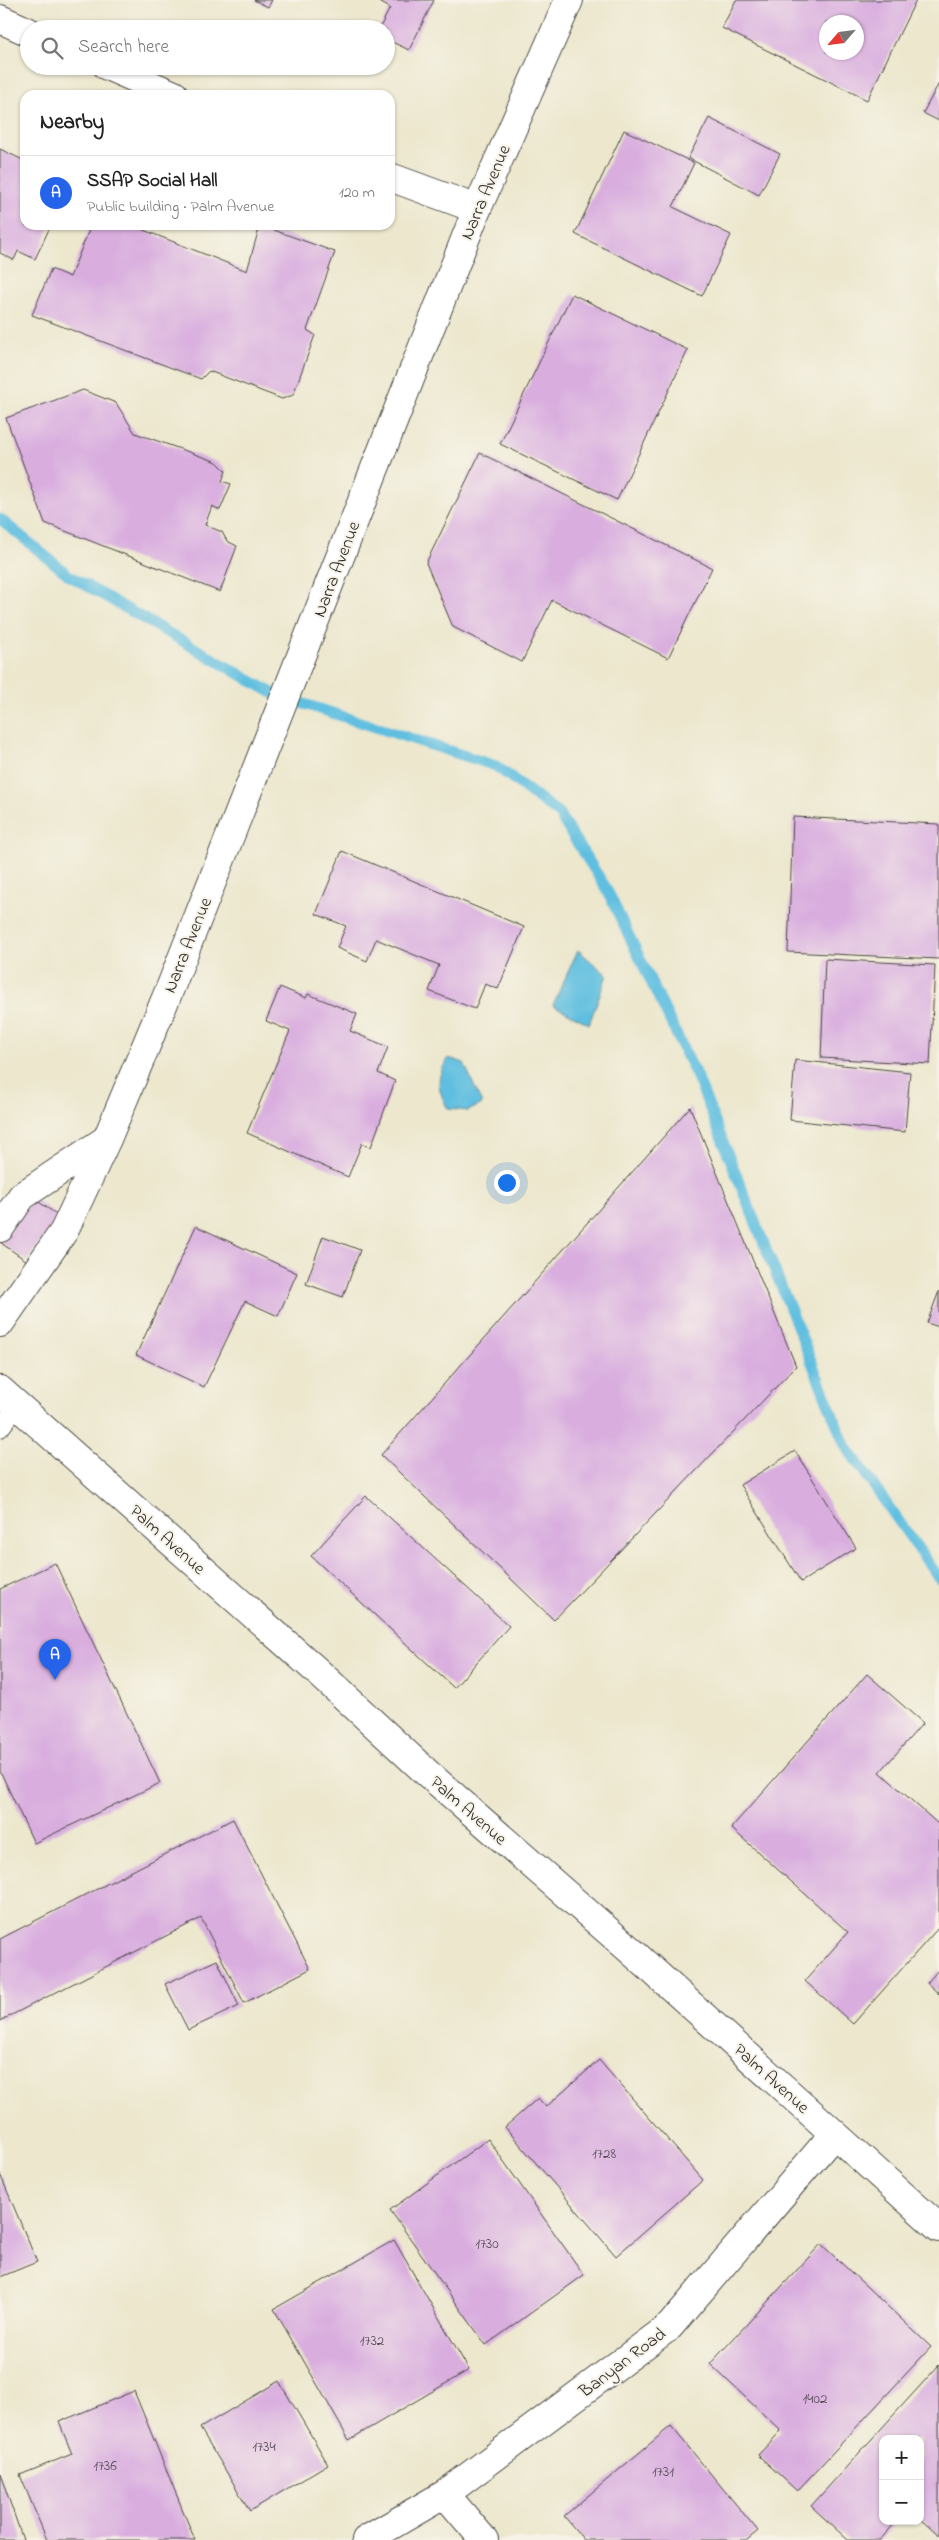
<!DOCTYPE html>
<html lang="en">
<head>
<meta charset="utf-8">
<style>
  :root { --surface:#fff; --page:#f2f2f2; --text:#222; --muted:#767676; --line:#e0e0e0; --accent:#2563eb }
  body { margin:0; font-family:"Indie Flower",sans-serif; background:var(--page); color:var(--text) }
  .controls { position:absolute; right:15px; bottom:15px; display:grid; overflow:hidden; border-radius:10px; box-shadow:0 1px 4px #0004 }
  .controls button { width:45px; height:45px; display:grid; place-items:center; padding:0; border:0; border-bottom:1px solid var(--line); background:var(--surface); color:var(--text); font:25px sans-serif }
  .compass { position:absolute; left:819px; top:15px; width:45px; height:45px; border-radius:50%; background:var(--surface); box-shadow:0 1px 4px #0004; rotate:242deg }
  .you { position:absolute; left:506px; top:1182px; width:18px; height:18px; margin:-12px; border:4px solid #fff; border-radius:50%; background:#1a73e8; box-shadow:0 0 0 8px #1a73e833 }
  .badge { display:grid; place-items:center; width:32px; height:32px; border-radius:50%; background:var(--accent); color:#fff; font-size:16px; font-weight:700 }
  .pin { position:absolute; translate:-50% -41px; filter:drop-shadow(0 1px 2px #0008) }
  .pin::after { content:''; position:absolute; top:26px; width:18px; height:15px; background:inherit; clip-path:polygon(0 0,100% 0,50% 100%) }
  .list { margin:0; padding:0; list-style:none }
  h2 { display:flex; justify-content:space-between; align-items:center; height:65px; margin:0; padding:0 20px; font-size:21px }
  h2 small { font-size:16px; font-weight:400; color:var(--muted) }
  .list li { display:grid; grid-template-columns:32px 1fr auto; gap:15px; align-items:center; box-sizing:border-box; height:75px; padding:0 20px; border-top:1px solid var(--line) }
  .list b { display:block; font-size:19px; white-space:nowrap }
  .list p { margin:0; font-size:16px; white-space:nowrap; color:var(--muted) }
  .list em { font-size:16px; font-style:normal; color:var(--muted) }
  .icon { flex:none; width:28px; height:28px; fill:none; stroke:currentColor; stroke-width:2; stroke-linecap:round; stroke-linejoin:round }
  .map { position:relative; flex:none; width:939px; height:2540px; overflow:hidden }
  .search { position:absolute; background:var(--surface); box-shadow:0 1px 4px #0004; left:20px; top:20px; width:375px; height:55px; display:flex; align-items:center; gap:12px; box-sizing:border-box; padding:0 18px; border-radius:28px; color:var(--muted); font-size:19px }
  .panel { position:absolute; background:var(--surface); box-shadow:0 1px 4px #0004; left:20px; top:90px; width:375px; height:140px; border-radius:15px }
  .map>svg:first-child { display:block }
</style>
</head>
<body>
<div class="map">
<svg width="939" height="2540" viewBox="0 0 939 2540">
  <rect width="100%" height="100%" fill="#f7f3e8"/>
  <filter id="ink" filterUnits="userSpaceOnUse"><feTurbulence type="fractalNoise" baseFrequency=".02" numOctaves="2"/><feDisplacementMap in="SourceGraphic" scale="10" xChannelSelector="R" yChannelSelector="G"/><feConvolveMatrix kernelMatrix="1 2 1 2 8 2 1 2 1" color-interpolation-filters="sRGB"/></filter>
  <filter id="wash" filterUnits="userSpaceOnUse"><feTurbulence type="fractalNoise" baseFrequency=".0096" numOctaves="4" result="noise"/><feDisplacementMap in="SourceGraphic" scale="20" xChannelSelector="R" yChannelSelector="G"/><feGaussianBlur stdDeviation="1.12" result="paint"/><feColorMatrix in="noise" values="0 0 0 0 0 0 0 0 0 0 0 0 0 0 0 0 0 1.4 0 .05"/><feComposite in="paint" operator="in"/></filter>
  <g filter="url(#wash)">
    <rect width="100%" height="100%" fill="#ece7cd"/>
    <path fill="#61bfe0" stroke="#467586" d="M578,950L607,975L589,1024L553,1005Z
      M449,1058L464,1063L482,1104L468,1111L448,1109C437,1088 435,1078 449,1058Z"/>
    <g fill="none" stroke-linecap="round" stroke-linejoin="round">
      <path stroke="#61bfe0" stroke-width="11" d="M0,519L70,576L276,695
        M295,701L496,766L558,813L606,888L697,1077L845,1445L939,1578"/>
    </g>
    <g id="blocks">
      <path fill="#d9aedf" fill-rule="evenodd" d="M254,0H272L268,7Z
        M376,0H434L409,50L386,39V29H379L390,8Z
        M736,0H916L867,100L722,28ZM826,22H856V52H826Z
        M939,83V121L923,113Z
        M709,118L780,154L759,195L688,158Z
        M624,130L694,163L673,207L731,235L702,296L575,234Z
        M0,149L25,161V225H51L35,259L18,251L14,260L0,253Z
        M91,225H131L247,271L260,225L335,252L307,330L315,335L293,395L282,399L209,371L201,379L32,315L51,269L70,277Z
        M572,294L688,350L617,500L500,444Z
        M83,390L116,403L135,433L217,462L226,471L222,481L231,484L220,510L212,506L205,525L222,532L227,541L237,546L220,592L45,523L6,418Z
        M480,453L712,568L668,658L552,600L522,662L453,627L426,563Z
        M793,817L939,824V959L788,952Z
        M342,851L524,927L498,989L485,984L475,1009L429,991L439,965L376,939L367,961L337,948L346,926L316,914Z
        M825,959L935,965L930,1064L821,1058Z
        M280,987L306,998L308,994L357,1014L350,1031L388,1047L378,1073L395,1081L371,1147L362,1143L348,1177L247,1133L290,1031L266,1021Z
        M795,1060L910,1072L905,1132L790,1120Z
        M690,1107L796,1366L554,1620L381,1455Z
        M33,1198L59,1216L27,1261L1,1243Z
        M196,1226L297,1273L278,1316L245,1301L204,1387L136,1355Z
        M323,1236L360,1250L343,1297L306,1284Z
        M939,1291V1327L927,1323Z
        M795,1451L856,1548L801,1582L740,1485Z
        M366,1496L509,1626L454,1688L311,1556Z
        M55,1563L160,1783L34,1843L0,1771V1589Z
        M867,1674L923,1723L880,1772L939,1825V1927L853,2024L805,1981L848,1932L731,1828Z
        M233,1819L310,1969L244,2003L201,1918L0,2021V1939Z
        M217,1960L239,2006L188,2030L165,1984Z
        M939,1969V1994L927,1983Z
        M599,2060L703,2180L616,2256L505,2127L538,2098L546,2107Z
        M488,2139L584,2275L486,2345L390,2210Z
        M0,2174L37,2262L0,2277Z
        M394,2240L469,2370L349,2440L274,2309Z
        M821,2244L931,2347L797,2491L758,2455L781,2431L710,2364Z
        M939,2365V2535L920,2518V2439H883V2521H897L880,2540H848L811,2506Z
        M279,2381L328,2464L250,2511L200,2428Z
        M134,2391L195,2540H47L20,2475L72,2454L59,2422Z
        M671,2426L758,2531L747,2540H584L564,2516Z
        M0,2473L23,2540H0Z"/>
    </g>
  </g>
  <g filter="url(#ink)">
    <use href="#blocks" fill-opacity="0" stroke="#484743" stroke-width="1"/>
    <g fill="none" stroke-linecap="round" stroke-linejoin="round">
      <g stroke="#484743" stroke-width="20">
        <path id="service" d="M0,1428L17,1406"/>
      </g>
      <g stroke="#484743" stroke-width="30">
        <path id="minor" d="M0,19L29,32
          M107,66L174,95
          M390,177L477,209
          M445,2494L484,2540
          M366,2540L445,2494L670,2326L834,2134"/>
      </g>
      <g stroke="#484743" stroke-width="30">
        <path id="tertiary" d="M0,1228L22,1196L107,1139
          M0,1323L64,1231L107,1139L171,986L477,209L569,0
          M0,1390L317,1671L426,1772L630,1950L939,2228"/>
      </g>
      <use href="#service" stroke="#fff" stroke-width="18"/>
      <use href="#minor" stroke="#fff" stroke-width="28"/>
      <use href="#tertiary" stroke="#fff" stroke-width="28"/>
    </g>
  </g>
  <g text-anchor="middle" stroke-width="4" stroke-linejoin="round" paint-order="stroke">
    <g font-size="15" fill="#564c58">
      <text x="604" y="2158">1728</text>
      <text x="487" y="2248">1730</text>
      <text x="372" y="2345">1732</text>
      <text x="815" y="2403">1402</text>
      <text x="264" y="2451">1734</text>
      <text x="105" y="2470">1736</text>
      <text x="663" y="2476">1731</text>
    </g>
    <g font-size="18" fill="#2b2b2b" stroke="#f7f3e8">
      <text transform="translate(485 192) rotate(-67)" y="6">Narra Avenue</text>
      <text transform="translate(336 569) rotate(-69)" y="6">Narra Avenue</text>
      <text transform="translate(187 945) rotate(-68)" y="6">Narra Avenue</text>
      <text transform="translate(168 1539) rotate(42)" y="6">Palm Avenue</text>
      <text transform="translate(469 1810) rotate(41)" y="6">Palm Avenue</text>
      <text transform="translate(772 2078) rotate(42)" y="6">Palm Avenue</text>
      <text transform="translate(622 2362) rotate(-37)" y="6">Banyan Road</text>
    </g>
  </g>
</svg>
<div class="controls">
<button>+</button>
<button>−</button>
</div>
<svg class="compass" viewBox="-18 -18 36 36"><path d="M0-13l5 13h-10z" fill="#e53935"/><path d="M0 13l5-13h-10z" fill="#767676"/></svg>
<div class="you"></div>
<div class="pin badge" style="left:55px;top:1680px">A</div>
<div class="search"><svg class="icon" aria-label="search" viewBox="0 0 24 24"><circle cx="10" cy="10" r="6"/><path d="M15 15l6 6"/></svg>Search here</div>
<section class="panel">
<h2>Nearby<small></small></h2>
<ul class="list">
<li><span class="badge">A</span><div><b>SSAP Social Hall</b><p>Public building · Palm Avenue</p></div><em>120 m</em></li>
</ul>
</section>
</div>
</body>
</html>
